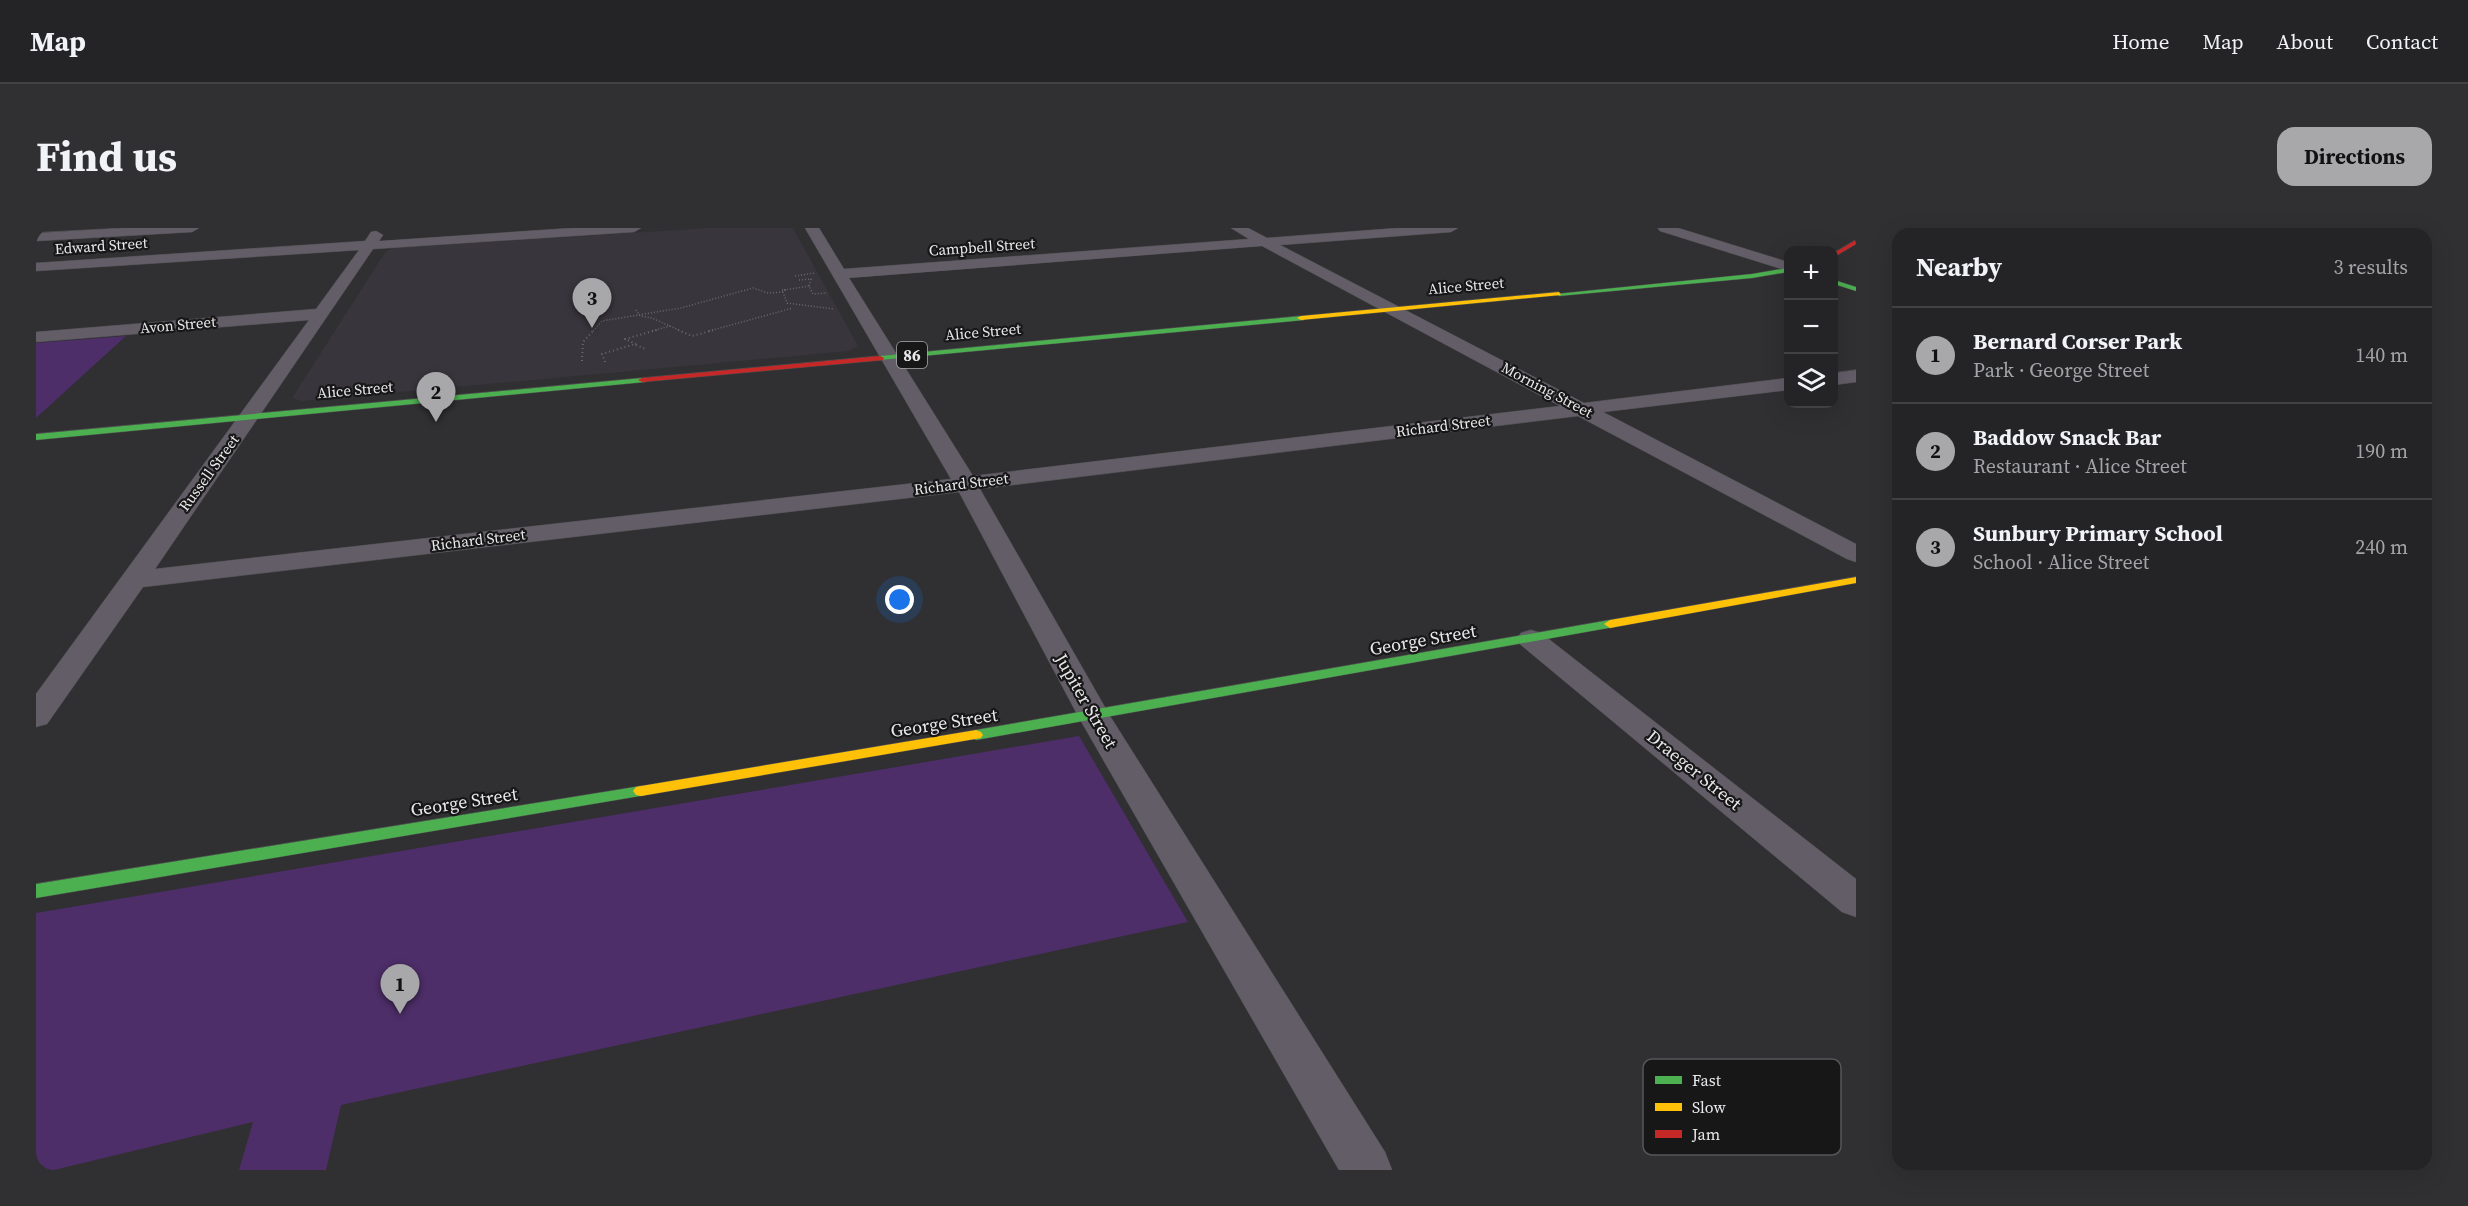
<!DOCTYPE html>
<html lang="en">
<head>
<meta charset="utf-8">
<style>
  :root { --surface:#242325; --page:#302f32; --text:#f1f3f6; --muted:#a3a4a7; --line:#414042; --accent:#a8a7aa }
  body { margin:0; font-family:"Source Serif 4",serif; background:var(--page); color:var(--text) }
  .controls { position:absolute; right:18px; top:18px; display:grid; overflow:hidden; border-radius:12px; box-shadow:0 6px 24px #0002 }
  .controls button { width:54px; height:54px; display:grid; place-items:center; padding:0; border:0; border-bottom:2px solid var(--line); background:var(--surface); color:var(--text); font:30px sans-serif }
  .you { position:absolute; left:864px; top:372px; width:21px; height:21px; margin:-15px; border:4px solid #fff; border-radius:50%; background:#1a73e8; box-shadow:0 0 0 9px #1a73e833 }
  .badge { display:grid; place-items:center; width:39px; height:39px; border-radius:50%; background:var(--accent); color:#111; font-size:20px; font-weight:700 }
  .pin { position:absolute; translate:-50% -50px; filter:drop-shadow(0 2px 3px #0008) }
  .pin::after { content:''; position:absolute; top:32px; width:21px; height:18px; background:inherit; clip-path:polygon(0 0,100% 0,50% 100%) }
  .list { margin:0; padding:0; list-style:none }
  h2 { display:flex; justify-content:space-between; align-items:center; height:78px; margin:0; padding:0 24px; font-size:26px }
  h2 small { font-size:20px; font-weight:400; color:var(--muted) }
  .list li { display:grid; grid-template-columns:39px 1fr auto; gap:18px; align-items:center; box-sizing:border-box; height:96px; padding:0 24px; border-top:2px solid var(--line) }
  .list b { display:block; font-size:22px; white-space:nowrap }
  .list p { margin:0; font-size:20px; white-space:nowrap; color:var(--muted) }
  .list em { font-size:20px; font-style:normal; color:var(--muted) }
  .icon { flex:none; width:33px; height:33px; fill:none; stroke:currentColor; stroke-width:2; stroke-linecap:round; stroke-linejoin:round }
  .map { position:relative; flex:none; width:1820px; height:942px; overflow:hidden; border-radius:18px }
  header { display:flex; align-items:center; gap:36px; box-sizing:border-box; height:84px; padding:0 30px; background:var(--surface); border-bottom:2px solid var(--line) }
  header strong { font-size:28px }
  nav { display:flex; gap:33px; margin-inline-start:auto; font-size:21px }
  .intro { display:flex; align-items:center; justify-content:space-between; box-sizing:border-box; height:144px; padding:0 36px }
  h1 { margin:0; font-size:42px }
  .button { padding:15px 27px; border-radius:18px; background:var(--accent); color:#111; font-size:21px; font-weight:700 }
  main { display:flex; gap:36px; padding:0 36px }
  aside { flex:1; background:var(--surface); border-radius:18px; box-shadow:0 6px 24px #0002 }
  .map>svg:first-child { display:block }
</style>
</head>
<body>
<header>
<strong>Map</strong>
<nav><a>Home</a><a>Map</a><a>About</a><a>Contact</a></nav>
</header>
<div class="intro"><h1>Find us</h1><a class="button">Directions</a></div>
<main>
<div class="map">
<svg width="1820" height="942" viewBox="0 0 1820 942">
  <rect width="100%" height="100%" fill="#302f31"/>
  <path fill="#39353d" d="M673,0H757L822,118L813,123L266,173L256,170L350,23L359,20Z"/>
  <path fill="#4d2e68" d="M90,108L0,190V115Z
    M1043,508L1152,694L305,877L290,942H203L217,894L18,942H0V685Z"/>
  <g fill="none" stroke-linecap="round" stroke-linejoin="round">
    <g stroke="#4e4d4f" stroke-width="1">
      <path id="street" d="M87,0H163L156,4L0,13V5Z
        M537,0H605L598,4L337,21L119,341L915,251L769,0H783L808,41L1213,11L1195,0H1212L1231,10L1362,0H1422L1415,4L1244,17L1548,175L1752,150V162L1567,184L1820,316V334L1811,331L1542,188L944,261L1074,488L1349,924L1356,942H1303L1042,488L923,264L107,359L11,496L0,499V466L273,92L0,114V104L280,81L323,22L0,43V35L329,13L335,4L340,3L347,7L343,13ZM1226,18L1524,178L937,248L813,50Z
        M1622,0H1642L1752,34V43L1624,3Z
        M1820,142V154L1798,157V145Z
        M1495,402L1505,405L1820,651V689L1806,684L1485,417L1480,411L1485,405Z"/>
    </g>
    <g stroke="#4e4d4f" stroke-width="1">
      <path id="fast" d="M1752,40V44L1716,50L1523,68L1520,66L1716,46Z
        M1798,52L1820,59V63L1798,56Z
        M1265,88L1269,90L1268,92L844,132L840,130L844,128Z
        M606,150L610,152L609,154L0,212V206Z
        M1574,392L1580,396L1578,399L940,512L933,507L940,502Z
        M605,558L610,559L613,563L610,567L0,670V656Z"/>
    </g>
    <g stroke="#4e4d4f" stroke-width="1">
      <path id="slow" d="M1523,64L1525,67L1265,92L1261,90L1265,88Z
        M1820,349V355L1574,400L1568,396L1574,392Z
        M940,502L945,504L947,507L945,510L605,568L600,567L597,563L600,559L605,558Z"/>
    </g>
    <g stroke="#4e4d4f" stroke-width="1">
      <path id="jam" d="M1820,12V16L1798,29V25Z
        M844,128L848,130L847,132L606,154L602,152L606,150Z"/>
    </g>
    <path stroke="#6b686d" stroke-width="1.5" stroke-dasharray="1 2" stroke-linecap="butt" d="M759,48L779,45
      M763,52L775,51L773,58L777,66L791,65
      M748,62L773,58
      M750,62H746L752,77
      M751,75L798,81
      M600,82L604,88L616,90L645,103
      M557,103L566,93L645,80L717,60L732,65L747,64
      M616,103L634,98
      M673,103L757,80"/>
    <path stroke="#6b686d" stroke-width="2" stroke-dasharray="1 3" stroke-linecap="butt" d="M642,102L656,108L678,102
      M600,116L589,111L621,102
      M600,117L609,121
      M546,133L547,114L558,102
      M569,134L566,126L599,116"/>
    <use href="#street" fill="#625d67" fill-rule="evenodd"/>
    <use href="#fast" fill="#4caf50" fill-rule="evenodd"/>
    <use href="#slow" fill="#ffc107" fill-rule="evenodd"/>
    <use href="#jam" fill="#c62828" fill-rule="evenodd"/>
  </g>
  <g text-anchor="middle" stroke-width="4.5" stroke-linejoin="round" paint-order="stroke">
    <g font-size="15" fill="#e9e8eb" stroke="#181718">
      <text transform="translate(65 18) rotate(-4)" y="5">Edward Street</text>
      <text transform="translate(946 19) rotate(-4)" y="5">Campbell Street</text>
      <text transform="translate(1430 58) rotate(-5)" y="5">Alice Street</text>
      <text transform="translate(142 97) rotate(-5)" y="5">Avon Street</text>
      <text transform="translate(947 104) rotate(-5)" y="5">Alice Street</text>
      <text transform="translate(319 162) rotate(-5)" y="5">Alice Street</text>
      <text transform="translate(1511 162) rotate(28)" y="5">Morning Street</text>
      <text transform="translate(1407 198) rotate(-7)" y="5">Richard Street</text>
      <text transform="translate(173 245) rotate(-54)" y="5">Russell Street</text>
      <text transform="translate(925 256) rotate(-7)" y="5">Richard Street</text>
      <text transform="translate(442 312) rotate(-7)" y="5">Richard Street</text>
    </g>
    <rect fill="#181718" stroke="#aaa9ac" stroke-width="1.5" x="861" y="114" width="30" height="26" rx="4.5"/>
    <g font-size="16" font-weight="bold" fill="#e9e8eb">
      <text x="876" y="133">86</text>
    </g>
    <g font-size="18" fill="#e9e8eb" stroke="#181718">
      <text transform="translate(1387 412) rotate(-10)" y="6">George Street</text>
      <text transform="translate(1050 473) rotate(60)" y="6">Jupiter Street</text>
      <text transform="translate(908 495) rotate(-9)" y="6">George Street</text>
      <text transform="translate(1658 542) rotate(39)" y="6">Draeger Street</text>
      <text transform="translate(428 574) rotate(-9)" y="6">George Street</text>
    </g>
  </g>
  <rect x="1607" y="831" width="198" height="96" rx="9" fill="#181718" stroke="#575657" stroke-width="1.5"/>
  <rect x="1619" y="848" width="27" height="8" fill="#4caf50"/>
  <rect x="1619" y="875" width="27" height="8" fill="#ffc107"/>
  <rect x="1619" y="902" width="27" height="8" fill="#c62828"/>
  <g font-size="16" fill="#e9e8eb">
    <text x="1656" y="858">Fast</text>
    <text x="1656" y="885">Slow</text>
    <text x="1656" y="912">Jam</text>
  </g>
</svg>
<div class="controls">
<button>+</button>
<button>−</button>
<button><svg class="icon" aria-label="layers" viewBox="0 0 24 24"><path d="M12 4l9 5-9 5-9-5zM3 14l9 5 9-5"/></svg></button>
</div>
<div class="you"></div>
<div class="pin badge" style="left:364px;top:786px">1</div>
<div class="pin badge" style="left:400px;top:194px">2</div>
<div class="pin badge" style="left:556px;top:100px">3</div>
</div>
<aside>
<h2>Nearby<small>3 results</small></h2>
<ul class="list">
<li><span class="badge">1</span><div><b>Bernard Corser Park</b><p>Park · George Street</p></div><em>140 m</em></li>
<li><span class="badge">2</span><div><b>Baddow Snack Bar</b><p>Restaurant · Alice Street</p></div><em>190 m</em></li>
<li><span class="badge">3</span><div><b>Sunbury Primary School</b><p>School · Alice Street</p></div><em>240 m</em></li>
</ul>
</aside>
</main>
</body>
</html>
